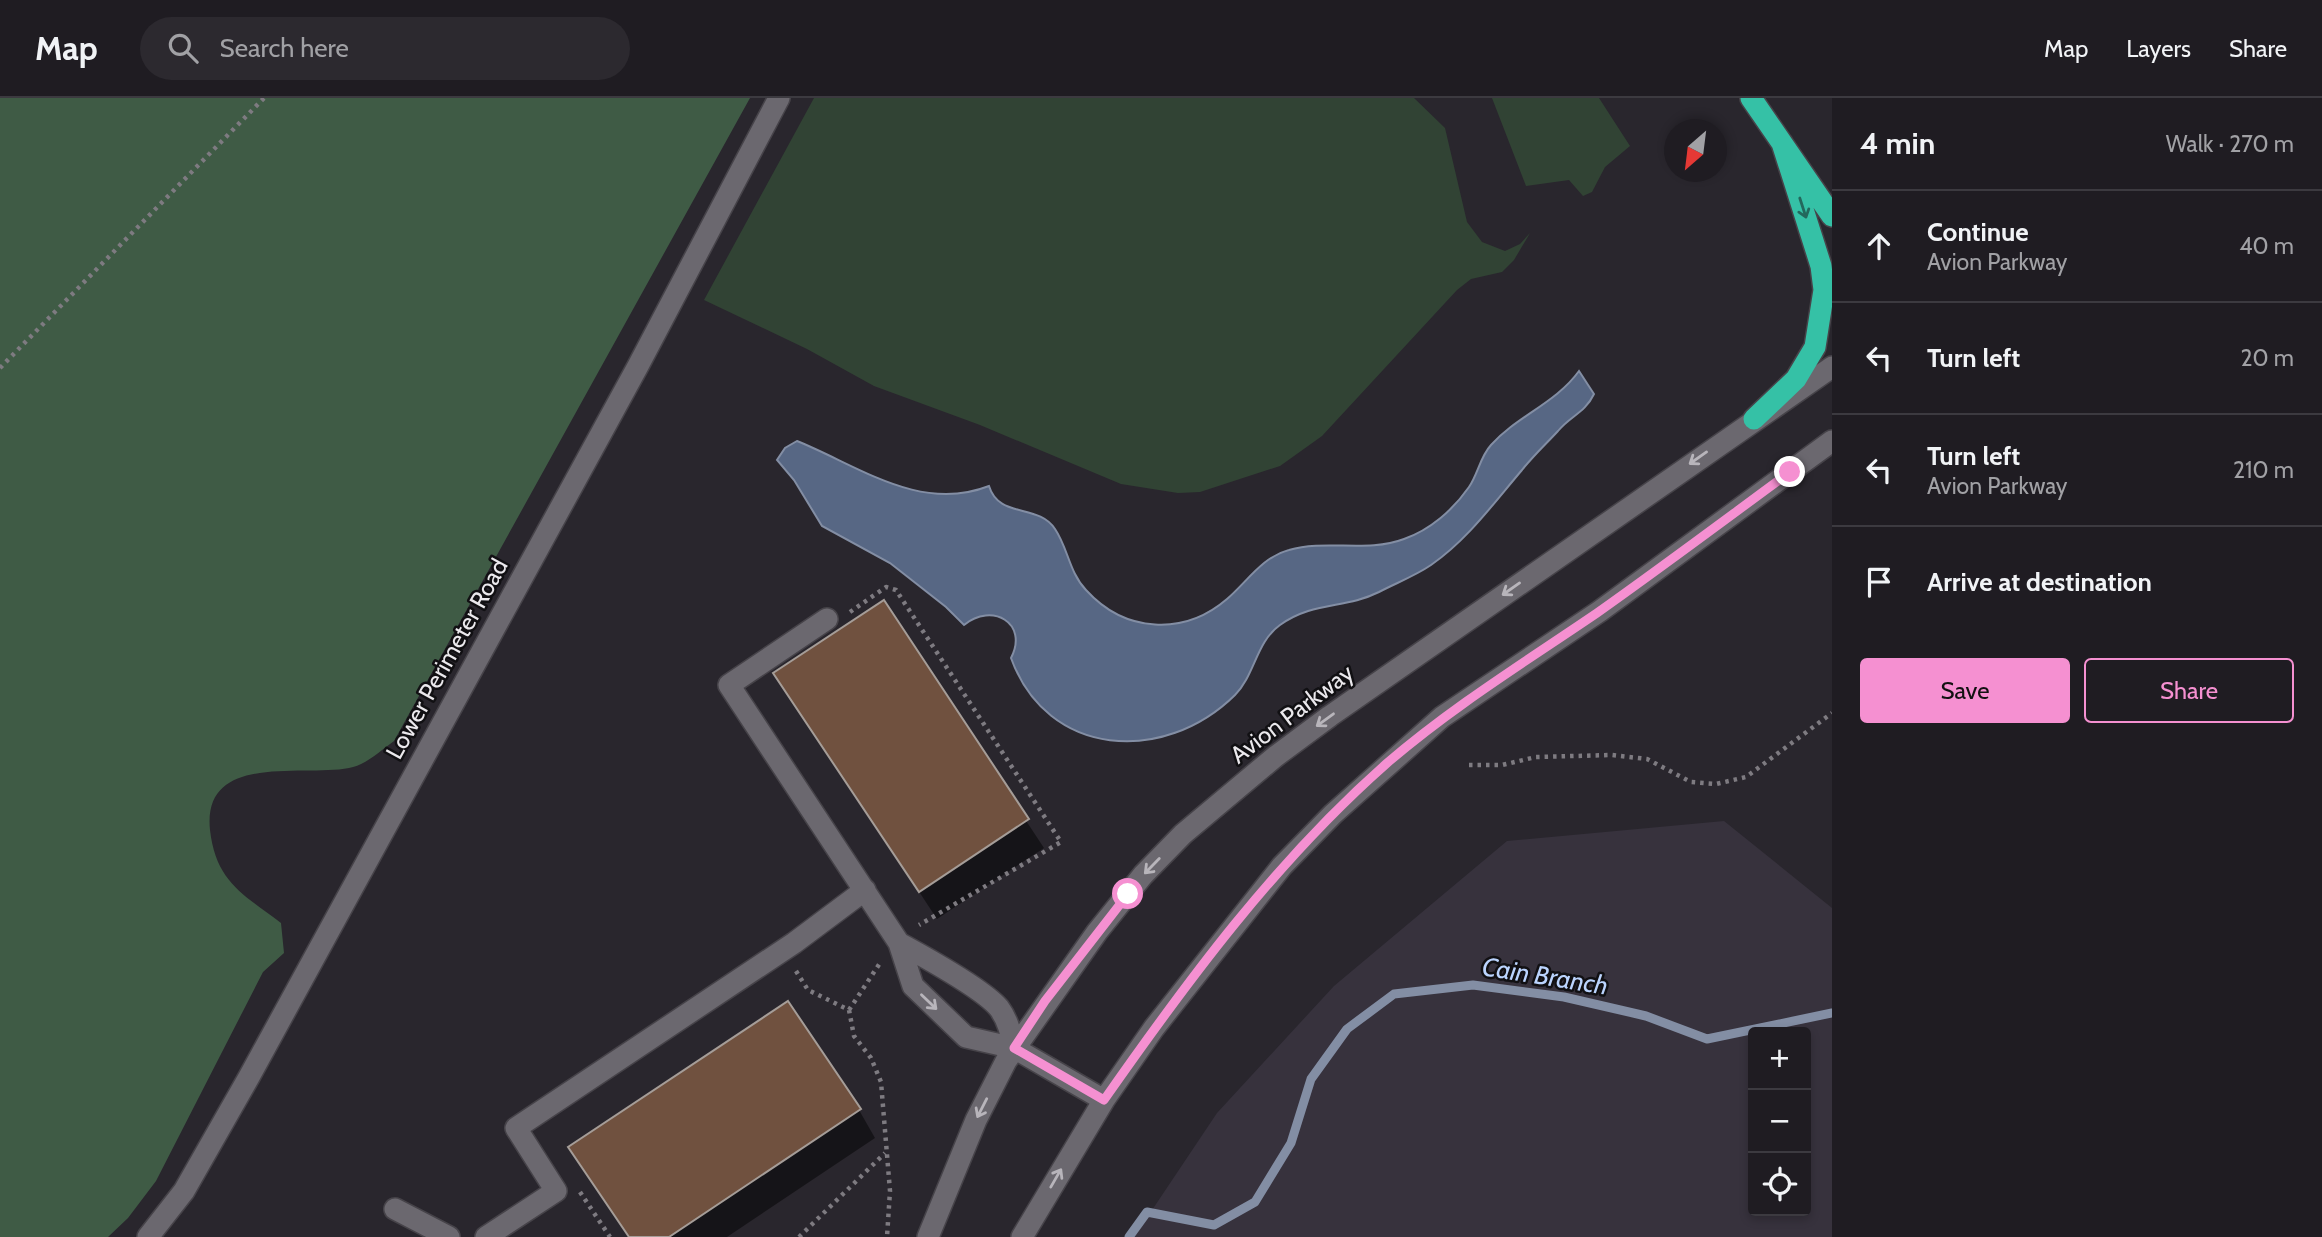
<!DOCTYPE html>
<html lang="en">
<head>
<meta charset="utf-8">
<style>
  :root { --surface:#1f1c22; --page:#2c292f; --text:#f1f3f6; --muted:#a1a1a5; --line:#3c3a40; --accent:#f590d1 }
  body { margin:0; font-family:Cabin,sans-serif; background:var(--page); color:var(--text) }
  .controls { position:absolute; right:21px; bottom:21px; display:grid; overflow:hidden; border-radius:7px; box-shadow:0 4px 10px #0003 }
  .controls button { width:63px; height:63px; display:grid; place-items:center; padding:0; border:0; border-bottom:2px solid var(--line); background:var(--surface); color:var(--text); font:35px sans-serif }
  .compass { position:absolute; left:1664px; top:21px; width:63px; height:63px; border-radius:50%; background:var(--surface); box-shadow:0 4px 10px #0003; rotate:208deg }
  .stop { position:absolute; width:21px; height:21px; margin:-16px; border:5px solid #f590d1; border-radius:50%; background:#fff }
  .stop.end { background:#f590d1; border-color:#fff; box-shadow:0 2px 7px #0008 }
  .list { margin:0; padding:0; list-style:none }
  h2 { display:flex; justify-content:space-between; align-items:center; height:91px; margin:0; padding:0 28px; font-size:30px }
  h2 small { font-size:23px; font-weight:400; color:var(--muted) }
  .list li { display:grid; grid-template-columns:46px 1fr auto; gap:21px; align-items:center; box-sizing:border-box; height:112px; padding:0 28px; border-top:2px solid var(--line) }
  .list b { display:block; font-size:26px; white-space:nowrap }
  .list p { margin:0; font-size:23px; white-space:nowrap; color:var(--muted) }
  .list em { font-size:23px; font-style:normal; color:var(--muted) }
  .actions { display:flex; gap:14px; padding:21px 28px }
  .actions a { flex:1; padding:16px 0; border:2px solid var(--accent); border-radius:7px; text-align:center; font-size:24px; color:var(--accent) }
  .actions .main { background:var(--accent); color:#111 }
  .icon { flex:none; width:38px; height:38px; fill:none; stroke:currentColor; stroke-width:2; stroke-linecap:round; stroke-linejoin:round }
  .map { position:relative; flex:none; width:1832px; height:1139px; overflow:hidden }
  header { display:flex; align-items:center; gap:42px; box-sizing:border-box; height:98px; padding:0 35px; background:var(--surface); border-bottom:2px solid var(--line) }
  header strong { font-size:33px }
  nav { display:flex; gap:38px; margin-inline-start:auto; font-size:24px }
  .search { width:490px; height:63px; background:var(--page); display:flex; align-items:center; gap:18px; box-sizing:border-box; padding:0 24px; border-radius:38px; color:var(--muted); font-size:26px }
  main { display:flex }
  aside { flex:1; background:var(--surface) }
  .map>svg:first-child { display:block }
</style>
</head>
<body>
<header>
<strong>Map</strong>
<div class="search"><svg class="icon" aria-label="search" viewBox="0 0 24 24"><circle cx="10" cy="10" r="6"/><path d="M15 15l6 6"/></svg>Search here</div>
<nav><a>Map</a><a>Layers</a><a>Share</a></nav>
</header>
<main>
<div class="map">
<svg width="1832" height="1139" viewBox="0 0 1832 1139">
  <rect width="100%" height="100%" fill="#29262d"/>
  <path fill="#37323d" fill-rule="evenodd" d="M1724,723L1832,810V1139H1134L1217,1015L1334,888L1507,743ZM1753,934H1806V1113H1753Z"/>
  <path fill="#314334" d="M814,0H1414L1445,30L1467,124L1482,144L1505,153L1520,146L1530,135L1514,162L1502,174L1471,181L1457,192L1322,338L1280,368L1200,394L1178,395L1121,386L980,327L874,288L807,251L704,202Z
    M1492,0H1599L1630,48L1605,69L1592,94L1583,98L1569,82L1526,88Z"/>
  <path fill="#3f5b45" d="M0,0H750L394,643C380,653 366,667 349,670C302,679 202,654 210,732C216,784 243,796 281,825L284,855L263,874L156,1083L128,1120L108,1139H0Z"/>
  <path fill="#576784" stroke="#838ea4" stroke-width="2" d="M1579,273L1594,296C1585,315 1570,318 1558,333C1546,346 1533,358 1522,372C1493,406 1468,441 1431,467C1415,478 1396,485 1379,494C1345,511 1314,503 1280,527C1256,544 1255,577 1235,597C1164,667 1047,660 1011,560C1029,525 992,504 964,527L946,509L890,465L822,428L794,382L777,362L785,350L797,343C859,368 920,415 989,388C999,421 1038,405 1055,431C1068,450 1069,474 1086,492C1125,535 1184,538 1227,501C1247,484 1262,459 1289,452C1326,441 1367,455 1404,441C1430,432 1453,412 1469,389C1478,376 1480,359 1491,347C1517,318 1556,305 1579,273Z"/>
  <path fill="#0007" d="M883,505L1044,750L937,821L776,576Z
    M859,1012L875,1040L727,1139H628L571,1050Z"/>
  <g fill="none" stroke-linecap="round" stroke-linejoin="round">
    <path stroke="#838ea4" stroke-width="9" d="M1129,1139L1147,1114L1214,1127L1255,1104L1291,1045L1311,981L1347,931L1394,896L1473,887L1564,899L1646,918L1707,941L1832,915"/>
  </g>
  <path fill="#70513f" stroke="#a59d98" stroke-width="2" d="M884,502L1029,721L919,794L773,575Z
    M788,903L861,1011L669,1139H629L568,1049Z"/>
  <g fill="none" stroke-linecap="round" stroke-linejoin="round">
    <g stroke="#464349" stroke-width="24">
      <path id="minor" d="M827,521L729,587L899,845L913,888L966,939L1014,950L1104,1002
        M899,845C923,858 983,891 999,910C1008,922 1011,936 1014,950
        M395,1111L449,1139
        M148,1139L184,1093L249,979L638,268L779,0
        M486,1139L556,1093L516,1030L794,845L865,792
        M928,1139L976,1022L1006,963L1097,834L1143,777L1183,736L1276,658L1330,618L1832,269
        M1022,1139L1104,1002L1154,930L1282,768L1333,716L1442,619L1600,513L1832,343"/>
    </g>
    <g stroke="#464349" stroke-width="24">
      <path id="highway" d="M1751,0L1832,118
        M1754,321L1796,281L1815,249L1824,192L1821,168L1782,45"/>
    </g>
    <path stroke="#7e7b81" stroke-width="4.5" stroke-dasharray="3.5 5" stroke-linecap="butt" d="M0,270L264,0
      M850,514L886,489L896,492L1061,744L919,827
      M1469,667H1502L1536,659L1612,657L1647,661L1691,684L1716,686L1746,679L1832,615
      M796,873L808,892L849,912L854,938L871,960L881,984L890,1093L887,1139
      M849,912L880,865
      M580,1094L610,1139
      M799,1139L885,1055"/>
    <use href="#minor" stroke="#6b686f" stroke-width="21"/>
    <use href="#highway" stroke="#35c1a6" stroke-width="21"/>
  </g>
  <defs><path id="oneway-shaft" d="M-6 0H5M1.5-3L5.5 0L1.5 3" fill="none" stroke-width="1.6" stroke-linecap="round" stroke-linejoin="round" transform="scale(1.75)"/></defs>
  <use stroke="#23685c" href="#oneway-shaft" transform="translate(1803 110) rotate(72)"/>
  <g stroke="#b8b5bb">
    <use href="#oneway-shaft" transform="translate(1698 360) rotate(145)"/>
    <use href="#oneway-shaft" transform="translate(1511 491) rotate(145)"/>
    <use href="#oneway-shaft" transform="translate(1325 622) rotate(144)"/>
    <use href="#oneway-shaft" transform="translate(1152 768) rotate(134)"/>
    <use href="#oneway-shaft" transform="translate(929 904) rotate(44)"/>
    <use href="#oneway-shaft" transform="translate(982 1010) rotate(117)"/>
    <use href="#oneway-shaft" transform="translate(1056 1080) rotate(-60)"/>
  </g>
  <g fill="none" stroke-linecap="round" stroke-linejoin="round">
    <path stroke="#f590d1" stroke-width="9" d="M1128,796L1045,903L1014,950L1104,1002C1188,882 1276,763 1386,666C1452,609 1525,564 1597,515C1662,469 1726,421 1790,374"/>
  </g>
  <g text-anchor="middle" stroke-width="5" stroke-linejoin="round" paint-order="stroke">
    <g font-size="24" fill="#ebe9ed" stroke="#111013">
      <text transform="translate(447 561) rotate(-61)" y="8">Lower Perimeter Road</text>
      <text transform="translate(1292 616) rotate(-37)" y="8">Avion Parkway</text>
    </g>
    <g font-size="26" font-style="italic" fill="#bbd4fe" stroke="#111013">
      <text transform="translate(1545 878) rotate(9)" y="9">Cain Branch</text>
    </g>
  </g>
</svg>
<div class="controls">
<button>+</button>
<button>−</button>
<button><svg class="icon" aria-label="locate" viewBox="0 0 24 24"><circle cx="12" cy="12" r="6"/><path d="M12 2v4M12 18v4M2 12h4M18 12h4"/></svg></button>
</div>
<svg class="compass" viewBox="-18 -18 36 36"><path d="M0-13l5 13h-10z" fill="#e53935"/><path d="M0 13l5-13h-10z" fill="#a1a1a5"/></svg>
<div class="stop" style="left:1128px;top:796px"></div>
<div class="stop end" style="left:1790px;top:374px"></div>
</div>
<aside>
<h2>4 min<small>Walk · 270 m</small></h2>
<ul class="list">
<li><svg class="icon" aria-label="ahead" viewBox="0 0 24 24"><path d="M12 20V5M6 11l6-6 6 6"/></svg><div><b>Continue</b><p>Avion Parkway</p></div><em>40 m</em></li>
<li><svg class="icon" aria-label="left" viewBox="0 0 24 24"><path d="M17 20v-9H6M10 6l-5 5 5 5"/></svg><div><b>Turn left</b></div><em>20 m</em></li>
<li><svg class="icon" aria-label="left" viewBox="0 0 24 24"><path d="M17 20v-9H6M10 6l-5 5 5 5"/></svg><div><b>Turn left</b><p>Avion Parkway</p></div><em>210 m</em></li>
<li><svg class="icon" aria-label="arrive" viewBox="0 0 24 24"><path d="M6 21V4h12l-3 4 3 4H6"/></svg><div><b>Arrive at destination</b></div></li>
</ul>
<div class="actions"><a class="main">Save</a><a>Share</a></div>
</aside>
</main>
</body>
</html>
